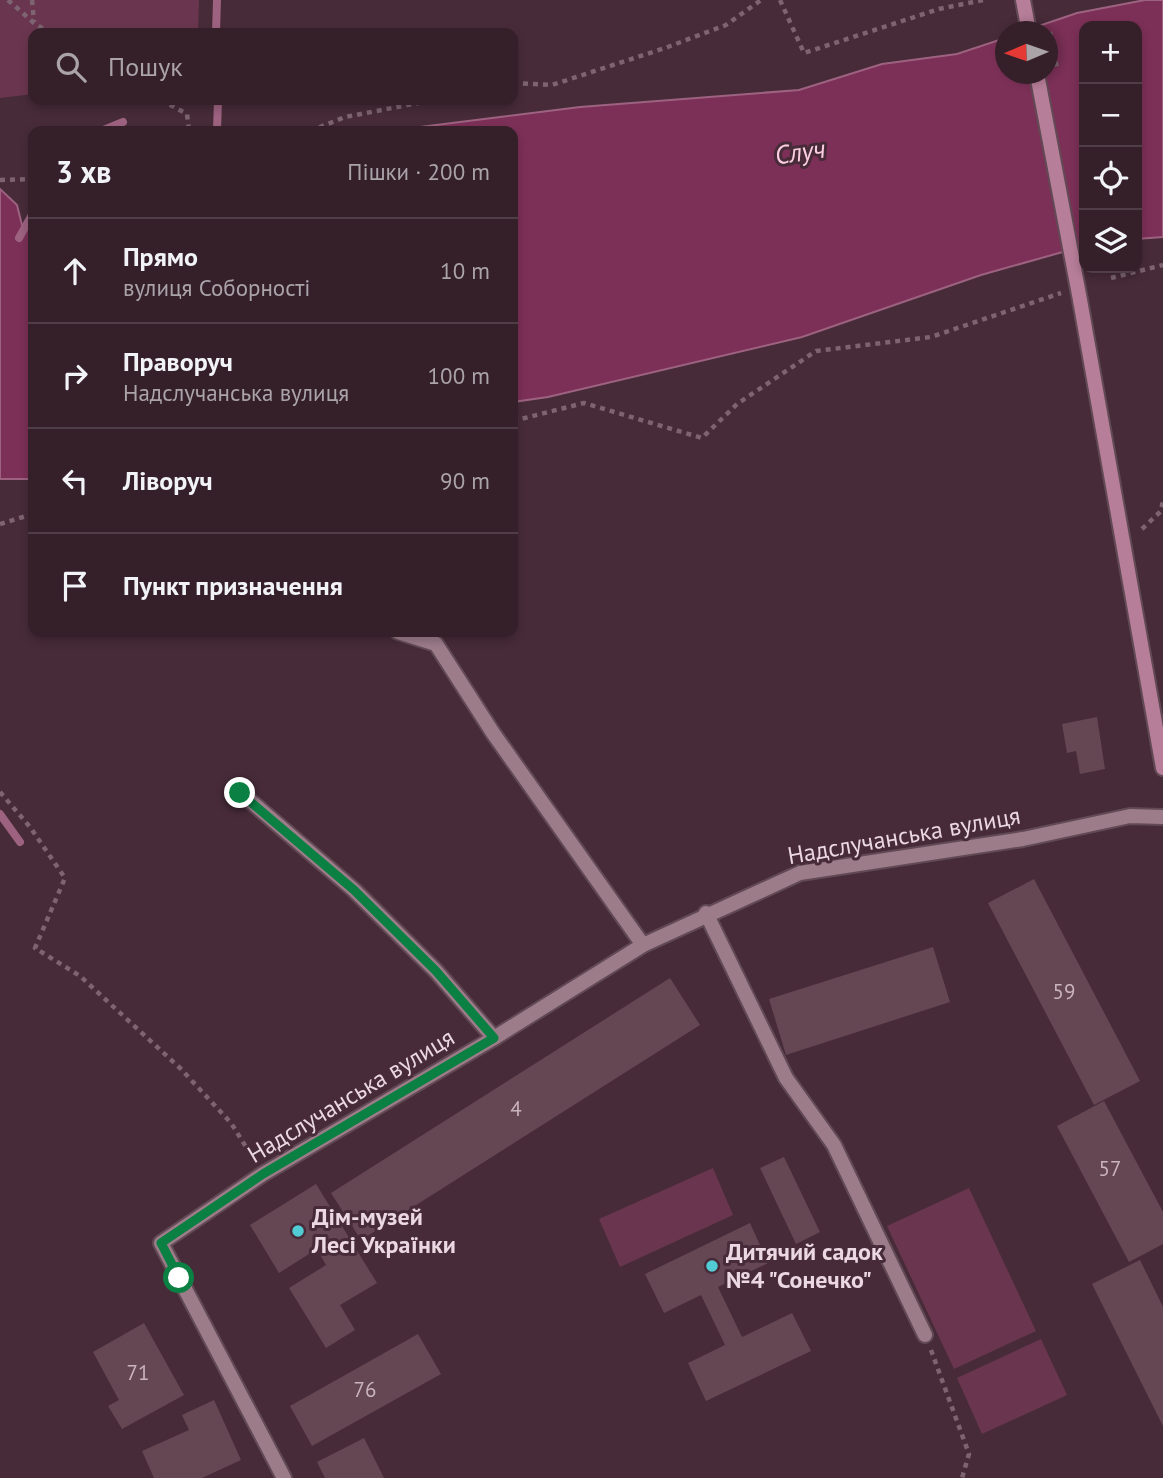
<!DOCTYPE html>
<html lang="uk">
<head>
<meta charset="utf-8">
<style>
  :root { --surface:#35202a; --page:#3d2832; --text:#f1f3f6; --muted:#aaa3a8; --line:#4f3e47 }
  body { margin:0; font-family:"PT Sans",sans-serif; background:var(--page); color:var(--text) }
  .controls { position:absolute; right:21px; top:21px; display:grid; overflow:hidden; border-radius:14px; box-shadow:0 4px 10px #0003 }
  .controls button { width:63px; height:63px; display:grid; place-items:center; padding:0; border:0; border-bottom:2px solid var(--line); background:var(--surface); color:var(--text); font:35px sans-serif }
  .compass { position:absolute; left:995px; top:21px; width:63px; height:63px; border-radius:50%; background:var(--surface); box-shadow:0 4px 10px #0003; rotate:268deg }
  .stop { position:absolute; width:21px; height:21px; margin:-16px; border:5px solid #0b8043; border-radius:50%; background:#fff }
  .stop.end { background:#0b8043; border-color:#fff; box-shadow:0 2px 7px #0008 }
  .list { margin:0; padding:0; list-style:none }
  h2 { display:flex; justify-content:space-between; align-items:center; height:91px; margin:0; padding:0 28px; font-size:30px }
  h2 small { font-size:23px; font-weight:400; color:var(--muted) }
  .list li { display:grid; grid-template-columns:46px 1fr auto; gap:21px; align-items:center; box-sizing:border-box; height:105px; padding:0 28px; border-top:2px solid var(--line) }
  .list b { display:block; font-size:26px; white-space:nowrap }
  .list p { margin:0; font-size:23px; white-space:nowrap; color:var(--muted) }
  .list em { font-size:23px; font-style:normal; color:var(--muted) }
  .icon { flex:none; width:38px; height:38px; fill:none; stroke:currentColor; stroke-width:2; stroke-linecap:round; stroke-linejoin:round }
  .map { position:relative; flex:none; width:1163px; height:1478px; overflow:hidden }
  .search { position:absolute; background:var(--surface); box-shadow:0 4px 10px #0003; left:28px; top:28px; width:490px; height:77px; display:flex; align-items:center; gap:18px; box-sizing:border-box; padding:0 24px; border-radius:14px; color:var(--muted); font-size:26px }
  .panel { position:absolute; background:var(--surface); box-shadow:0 4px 10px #0003; left:28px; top:126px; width:490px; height:511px; border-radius:14px }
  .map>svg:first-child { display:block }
</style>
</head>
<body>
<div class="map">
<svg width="1163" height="1478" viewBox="0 0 1163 1478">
  <rect width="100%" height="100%" fill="#472b38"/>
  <path fill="#6a364f" d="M0,0H199L198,33H33V94L0,98Z
    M713,1168L733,1215L620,1267L599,1219Z
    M969,1188L1036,1331L954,1369L887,1226Z
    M1041,1339L1067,1395L982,1434L957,1378Z"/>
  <path fill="#7c3057" stroke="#9d6280" stroke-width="2" d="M1145,0H1163V237L1137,239V26H1084V246L981,275L802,337L548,397L513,402V131H388L580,107L799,90L882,64L957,54L1005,38L1006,74H1048V32L1024,31L1077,13Z
    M0,189L17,205L24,233L33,221V479H0Z"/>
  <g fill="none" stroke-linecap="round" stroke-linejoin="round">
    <path stroke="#9d6280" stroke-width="8" d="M216,33L217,0
      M101,131L123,122
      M217,131L218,100
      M19,238L33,213
      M0,814L20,842"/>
  </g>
  <path fill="#654754" d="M1097,717L1105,769L1080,774L1076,751L1067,753L1062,724Z
    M1034,879L1140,1081L1094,1105L988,903Z
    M933,947L950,1002L786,1055L769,999Z
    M670,978L700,1025L361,1240L331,1193Z
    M1104,1101L1163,1212V1244L1129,1262L1057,1126Z
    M784,1157L820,1232L796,1244L760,1168Z
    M316,1184L377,1283L340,1305L355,1330L326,1348L289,1288L326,1265L317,1249L279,1273L250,1225Z
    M750,1223L768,1263L718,1287L731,1314L742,1337L792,1313L811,1351L706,1401L688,1363L725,1345L701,1295L664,1313L645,1274Z
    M1140,1260L1163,1307V1426L1092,1284Z
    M144,1323L184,1395L122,1429L108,1406L119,1400L93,1352Z
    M418,1334L441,1374L312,1446L290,1406Z
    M214,1400L241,1460L202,1478H154L142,1451L189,1430L182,1415Z
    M364,1438L384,1478H325L317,1462Z"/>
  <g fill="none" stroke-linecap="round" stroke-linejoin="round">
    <g stroke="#624a55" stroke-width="18">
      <path id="lane" d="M398,632L436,644L493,733L643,945
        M240,792L354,890L436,971L494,1038
        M706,913L786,1078L834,1145L925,1335"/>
    </g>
    <g stroke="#624a55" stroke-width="18">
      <path id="street" d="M284,1478L161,1243L263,1174L494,1038L643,945L800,873L1023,839L1130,816L1163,817"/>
    </g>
    <g stroke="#624a55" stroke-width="18">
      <path id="secondary" d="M1023,0L1029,32
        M1080,300L1163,768"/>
    </g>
    <path stroke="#7d6470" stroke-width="4.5" stroke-dasharray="5 5" stroke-linecap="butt" d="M8,0L34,23L50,33
      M32,0L34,22
      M780,0L804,53L939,9L983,0
      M1050,32L1057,68
      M513,83L552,85L665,48L726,25L761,0
      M161,100L187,114L189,131
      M310,131L345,117L434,100
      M0,180L33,179
      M1111,278L1163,265
      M513,421L584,403L702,438L737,404L816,351L931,337L1061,293
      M0,524L33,514
      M1142,529L1161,511L1163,500
      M0,792L30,827L65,878L35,948L80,976L181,1069L231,1123L253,1158
      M931,1350L969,1454L962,1478"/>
    <use href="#lane" stroke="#9d7c8a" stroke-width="14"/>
    <use href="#street" stroke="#9d7c8a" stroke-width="14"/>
    <use href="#secondary" stroke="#b77e99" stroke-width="14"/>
    <g stroke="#624a55" stroke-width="18" stroke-linecap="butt">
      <path id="secondary-bridge" d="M1037,74L1080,300"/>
    </g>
    <use href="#secondary-bridge" stroke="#b77e99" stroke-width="14"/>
  </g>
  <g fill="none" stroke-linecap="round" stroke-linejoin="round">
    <path stroke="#0b8043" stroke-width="9" d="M179,1278L161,1243L263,1174L494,1038L436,971L354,890L240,793"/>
  </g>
  <g fill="#51ccd4" stroke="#472b38" stroke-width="2.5">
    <circle cx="298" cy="1231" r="7"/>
    <circle cx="712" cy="1266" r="7"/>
  </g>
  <g text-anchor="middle" stroke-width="6" stroke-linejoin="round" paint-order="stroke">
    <g font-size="21" fill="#cab4bd">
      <text x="1064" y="999">59</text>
      <text x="516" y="1116">4</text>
      <text x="1110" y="1176">57</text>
      <text x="138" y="1380">71</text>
      <text x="365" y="1397">76</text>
    </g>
    <g font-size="24" fill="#ebd8e0" stroke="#472b38">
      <text transform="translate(904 836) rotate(-10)" y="8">Надслучанська вулиця</text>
      <text transform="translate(351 1096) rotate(-31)" y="8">Надслучанська вулиця</text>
    </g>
    <g font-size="24" font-weight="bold" fill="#ebd8e0" stroke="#472b38" text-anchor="start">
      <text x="312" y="1225">Дім-музей<tspan x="312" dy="28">Лесі Українки</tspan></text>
      <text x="726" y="1260">Дитячий садок<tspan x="726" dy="28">№4 "Сонечко"</tspan></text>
    </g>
    <g font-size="26" font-style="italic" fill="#fccee1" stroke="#472b38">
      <text transform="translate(800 152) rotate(-8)" y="9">Случ</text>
    </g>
  </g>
</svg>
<div class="controls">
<button>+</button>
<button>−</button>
<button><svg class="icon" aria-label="locate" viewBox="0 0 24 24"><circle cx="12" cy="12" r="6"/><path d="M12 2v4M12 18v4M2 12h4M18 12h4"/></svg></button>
<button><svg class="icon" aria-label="layers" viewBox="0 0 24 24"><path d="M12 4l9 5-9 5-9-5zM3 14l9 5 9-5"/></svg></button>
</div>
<svg class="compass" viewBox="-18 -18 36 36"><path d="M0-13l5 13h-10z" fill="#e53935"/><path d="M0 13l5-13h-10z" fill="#aaa3a8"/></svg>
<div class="stop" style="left:179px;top:1278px"></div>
<div class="stop end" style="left:240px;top:793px"></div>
<div class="search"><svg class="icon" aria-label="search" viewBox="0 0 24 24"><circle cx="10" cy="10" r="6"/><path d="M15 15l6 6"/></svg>Пошук</div>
<section class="panel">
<h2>3 хв<small>Пішки · 200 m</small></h2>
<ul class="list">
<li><svg class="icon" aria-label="ahead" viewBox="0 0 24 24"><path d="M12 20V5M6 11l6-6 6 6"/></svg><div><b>Прямо</b><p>вулиця Соборності</p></div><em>10 m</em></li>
<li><svg class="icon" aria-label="right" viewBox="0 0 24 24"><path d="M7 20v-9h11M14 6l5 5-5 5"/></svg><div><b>Праворуч</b><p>Надслучанська вулиця</p></div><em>100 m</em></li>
<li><svg class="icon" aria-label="left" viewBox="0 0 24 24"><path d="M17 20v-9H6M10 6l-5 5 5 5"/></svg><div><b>Ліворуч</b></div><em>90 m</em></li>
<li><svg class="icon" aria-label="arrive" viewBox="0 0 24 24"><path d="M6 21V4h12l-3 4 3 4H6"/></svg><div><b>Пункт призначення</b></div></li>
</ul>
</section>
</div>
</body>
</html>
